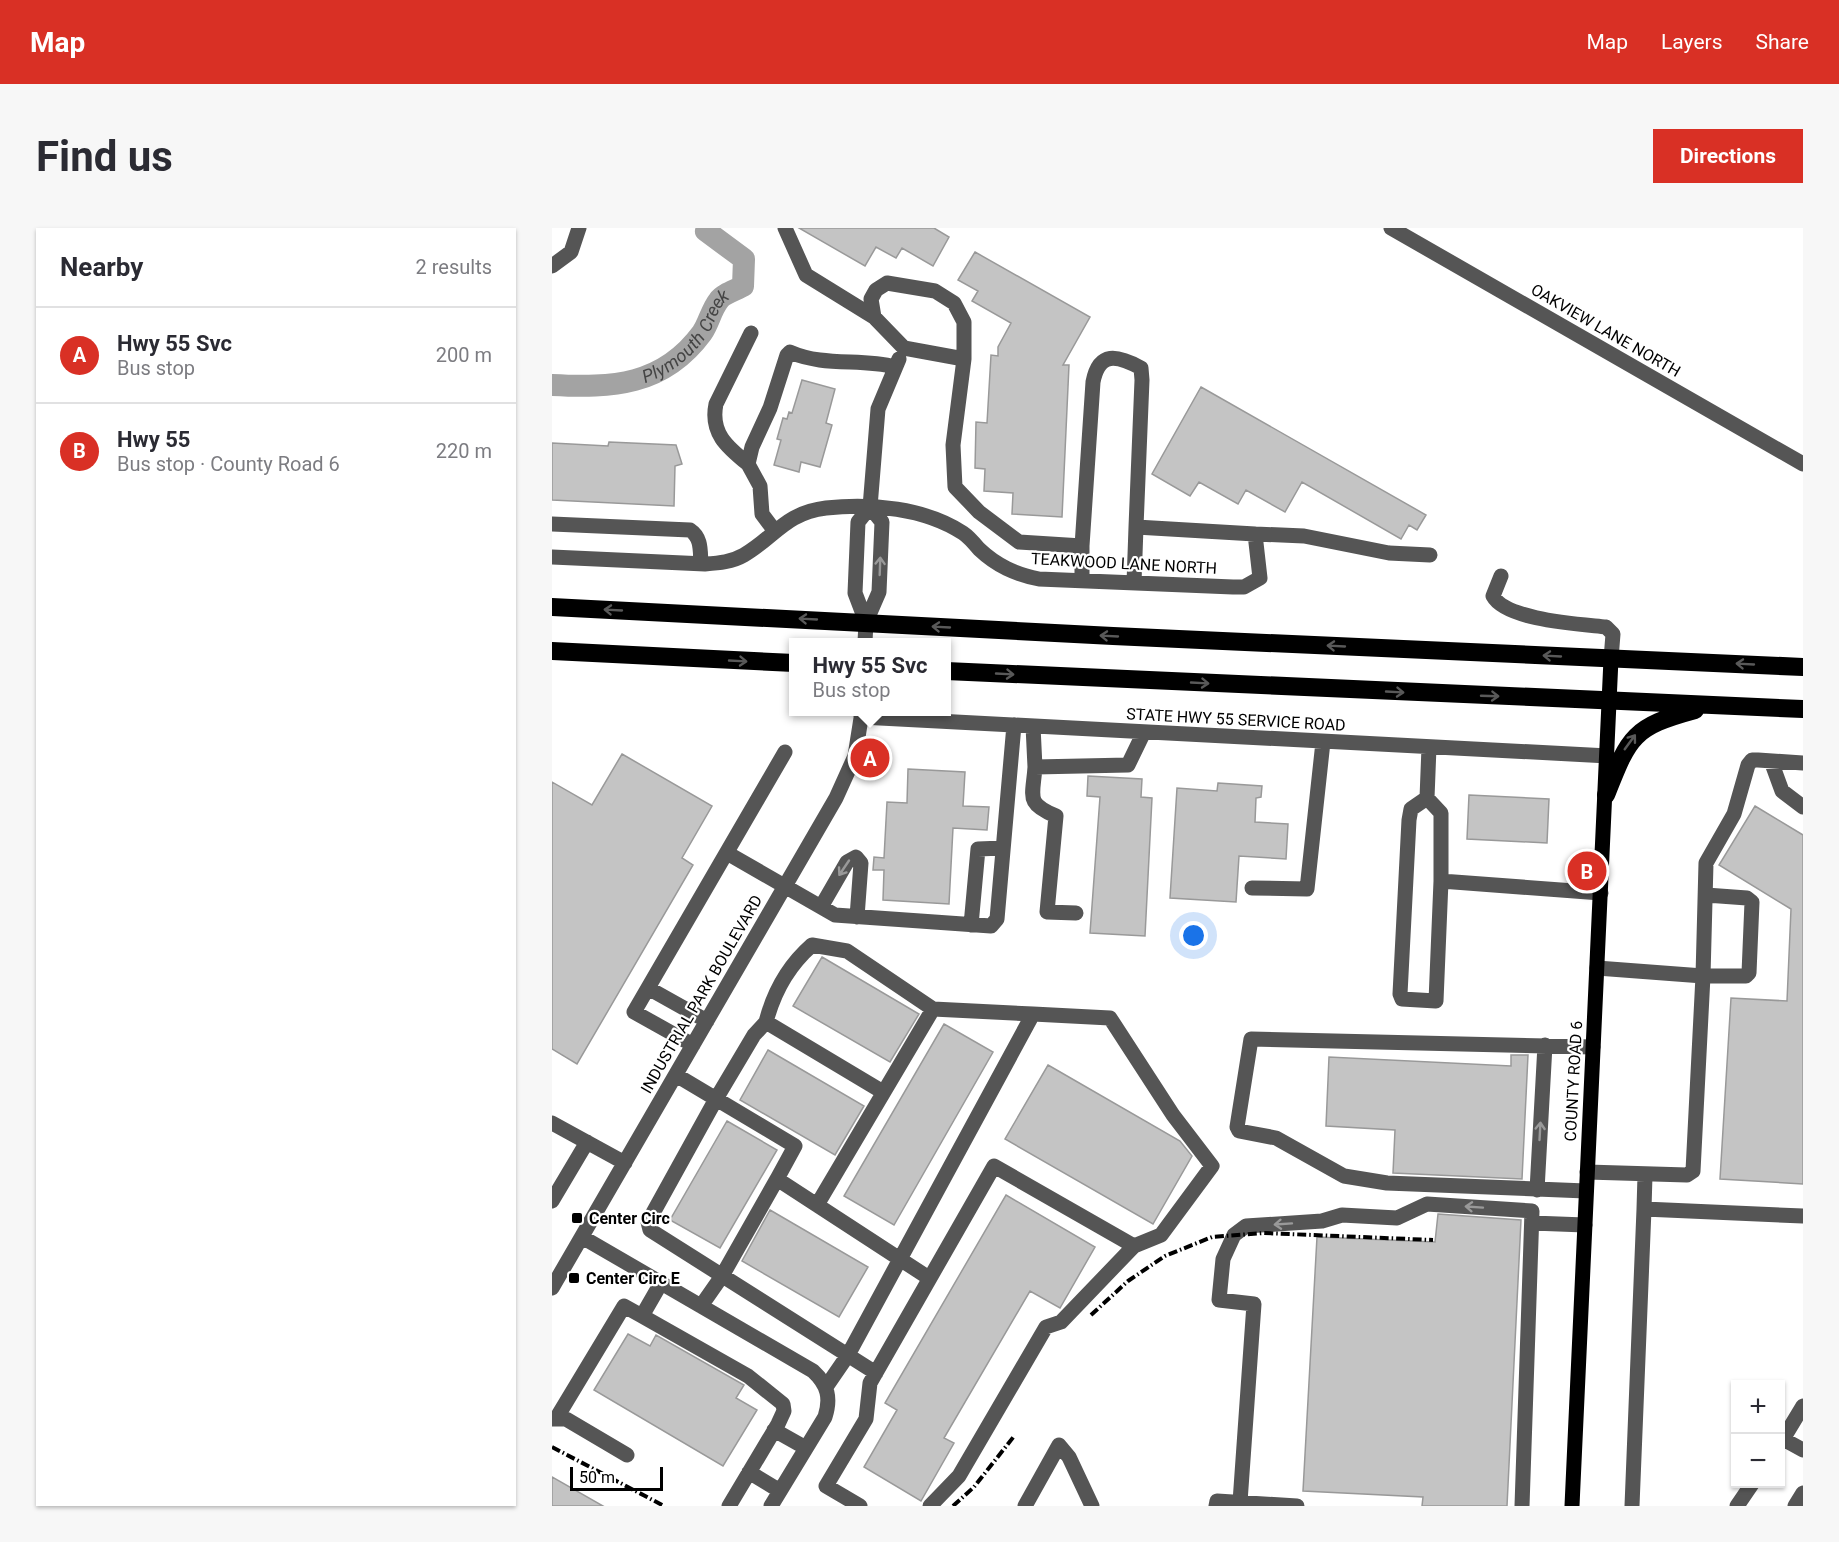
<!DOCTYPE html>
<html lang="en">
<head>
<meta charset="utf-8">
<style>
  :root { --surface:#fff; --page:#f7f7f7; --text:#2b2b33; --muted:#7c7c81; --line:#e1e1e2; --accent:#d93025 }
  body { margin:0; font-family:Roboto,sans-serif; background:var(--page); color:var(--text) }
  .controls { position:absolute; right:18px; bottom:18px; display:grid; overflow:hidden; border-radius:0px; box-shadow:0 2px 4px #0004 }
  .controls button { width:54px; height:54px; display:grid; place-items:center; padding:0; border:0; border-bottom:2px solid var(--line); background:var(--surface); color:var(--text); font:30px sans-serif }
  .scale { position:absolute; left:18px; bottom:15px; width:93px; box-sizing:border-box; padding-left:6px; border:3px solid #000; border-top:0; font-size:16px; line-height:21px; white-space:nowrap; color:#000; -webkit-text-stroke:4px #fff; paint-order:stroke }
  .you { position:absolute; left:642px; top:708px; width:21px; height:21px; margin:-15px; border:4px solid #fff; border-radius:50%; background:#1a73e8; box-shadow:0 0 0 9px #1a73e833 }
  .badge { display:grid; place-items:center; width:39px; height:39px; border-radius:50%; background:var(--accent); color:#fff; font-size:20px; font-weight:700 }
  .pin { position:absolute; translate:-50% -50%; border:3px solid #fff; box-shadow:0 2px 6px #0006 }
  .popup { position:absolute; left:237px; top:410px; width:162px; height:78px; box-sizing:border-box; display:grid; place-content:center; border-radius:0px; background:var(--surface); filter:drop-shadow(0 2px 4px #0005); font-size:20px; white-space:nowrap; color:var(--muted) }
  .popup b { font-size:22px; color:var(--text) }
  .popup::after { content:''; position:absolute; left:50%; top:100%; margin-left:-12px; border:12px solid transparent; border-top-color:var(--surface) }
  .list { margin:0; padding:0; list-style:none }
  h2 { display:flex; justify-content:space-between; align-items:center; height:78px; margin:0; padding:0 24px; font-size:26px }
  h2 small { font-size:20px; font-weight:400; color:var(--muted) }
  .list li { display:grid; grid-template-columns:39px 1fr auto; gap:18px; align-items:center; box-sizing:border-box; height:96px; padding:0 24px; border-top:2px solid var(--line) }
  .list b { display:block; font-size:22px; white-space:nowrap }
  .list p { margin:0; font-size:20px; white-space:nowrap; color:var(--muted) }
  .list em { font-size:20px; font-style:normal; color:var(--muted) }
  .map { position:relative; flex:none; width:1251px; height:1278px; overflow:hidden; border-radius:0px }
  header { display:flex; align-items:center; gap:36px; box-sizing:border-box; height:84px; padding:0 30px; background:var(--accent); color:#fff }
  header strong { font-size:28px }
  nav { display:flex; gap:33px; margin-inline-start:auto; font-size:21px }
  .intro { display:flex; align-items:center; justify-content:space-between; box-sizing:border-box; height:144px; padding:0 36px }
  h1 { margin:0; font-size:42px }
  .button { padding:15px 27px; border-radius:0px; background:var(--accent); color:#fff; font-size:21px; font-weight:700 }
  main { display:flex; gap:36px; padding:0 36px }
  aside { flex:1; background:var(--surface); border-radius:0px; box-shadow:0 2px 4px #0004 }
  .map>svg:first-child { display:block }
</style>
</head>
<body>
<header>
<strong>Map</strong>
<nav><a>Map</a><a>Layers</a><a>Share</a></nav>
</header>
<div class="intro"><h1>Find us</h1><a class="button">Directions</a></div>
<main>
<aside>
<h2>Nearby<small>2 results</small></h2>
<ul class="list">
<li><span class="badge">A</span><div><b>Hwy 55 Svc</b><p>Bus stop</p></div><em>200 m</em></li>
<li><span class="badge">B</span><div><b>Hwy 55</b><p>Bus stop · County Road 6</p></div><em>220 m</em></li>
</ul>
</aside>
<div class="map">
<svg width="1251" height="1278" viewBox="0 0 1251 1278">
  <rect width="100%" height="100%" fill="#fff"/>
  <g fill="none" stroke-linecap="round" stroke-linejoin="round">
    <path stroke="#a3a3a3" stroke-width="22" id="s1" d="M0,157C60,160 111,158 150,105C157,95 159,82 167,72C171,66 184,62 191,58L192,31L154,3L155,0"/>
  </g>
  <path fill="#c4c4c4" stroke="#999" stroke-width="1.5" d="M247,0H382L397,9L381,38L350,20L344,30L324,19L313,38Z
    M423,24L538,89L511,137H517L510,289L460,286L461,265L432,263L433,241L423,240L424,194L435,195L439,127L446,128V119L459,95L420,73L426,63L406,52Z
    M250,152L283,161L274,195L280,197L268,239L249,234L247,244L222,237L229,212L225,211L231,190L235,191L237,184L240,185Z
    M649,159L874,287L865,302L857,297L849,311L750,254L733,284L694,262L686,276L647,254L638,268L600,246Z
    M57,214L124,217L130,236L123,238L122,278L0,272V215L56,218Z
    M70,526L160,578L130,630L141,637L25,836L0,821V554L40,577Z
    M356,541L413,544L411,578L437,579L435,602L401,600L397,676L331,672L332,642H321L322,629L332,630L335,574L355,575Z
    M536,548L590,551L589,569L600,570L593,708L538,705L548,569L535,568Z
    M666,555L710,558L709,569L704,570L703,594L736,596L734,631L687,628L684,674L618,670L625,560L665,563Z
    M917,567L997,571L995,615L915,611Z
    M1203,578L1251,607V956L1168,951L1179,770L1235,773L1239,681L1167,637Z
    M270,729L367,786L338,834L241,778Z
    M392,796L441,824L342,997L292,968Z
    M216,822L312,878L283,927L188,872Z
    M959,827H976L970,951L841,945L843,902L774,898L777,829L959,838Z
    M496,837L628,913L640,928L601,996L453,911Z
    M175,893L225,922L168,1020L118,992Z
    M454,967L543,1019L508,1080L478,1063L392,1210L402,1215L369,1273L312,1239L345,1182L333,1175Z
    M218,982L316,1039L287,1089L190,1033Z
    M886,986L969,992L955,1278H870L871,1269L751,1263L765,1009L883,1014Z
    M76,1106L98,1118L104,1107L192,1157L184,1170L205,1182L171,1238L42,1162Z
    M0,1249L51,1278H0Z"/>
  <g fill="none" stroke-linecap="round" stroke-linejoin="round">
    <path stroke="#555" stroke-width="15" d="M233,0L254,47L322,89
      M839,0L1251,236
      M0,38L19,24L27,0
      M196,236C175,219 158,205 164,176L199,105
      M0,296L138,302C150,310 148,323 149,336
      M222,302L210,286L208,258L196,236L200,219L218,180L235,127L238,124C272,139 309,130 343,139
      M703,306L752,308L837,325L878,327
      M0,329L153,336C167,335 180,334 192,327C223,309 233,285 274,280C319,275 373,280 411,305C417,309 422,315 427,321C445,338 463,346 487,351L681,359H692L708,350L703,306L584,299L590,152L589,140C565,127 547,123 541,154L530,318L467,314L427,284L403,259L401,217L412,131V94L402,75L383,63L335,55L324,62L319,71L322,89L352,120L412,131
      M949,348L941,368C954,392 1027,396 1054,399L1061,406L1059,431
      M530,352V318
      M582,355L584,299
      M314,394L303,365L306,294L318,279L326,181L347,131
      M313,414L314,394L327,364L330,294L318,279
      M309,489L1056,528
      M481,498L483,539L576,537L592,504
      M877,519L875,570L889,585V653L1049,665
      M1219,533L1230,563L1251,579
      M483,539C481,569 473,575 504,588L495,684L524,685
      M875,570L859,581L857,592L848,766L850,771L884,773L889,653
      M175,625L283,687L439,698L445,691L462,497
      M700,660L755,661L771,514
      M269,679L295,634L304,629L309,635L305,689
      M419,697L426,621L451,620
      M1045,740L1151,748L1154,635L1182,586L1196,537L1200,532H1206L1251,535
      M96,760L155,793
      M214,794L202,807L164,871L96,994L98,1002L324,1145
      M141,817L82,784L233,524
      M124,847L243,918L225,951L377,1050
      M331,864L214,794C222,763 236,738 260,717L295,723L381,781
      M0,895L73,935
      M1035,944L1135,947L1141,943L1151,748H1194L1197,745L1200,674L1195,670L1154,667
      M1093,947L1092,981L1251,988
      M985,962L993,817
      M1034,963L835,955L792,948L724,910L687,903L685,899L699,811L1041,819
      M0,973L35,914
      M265,977L381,781L481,786
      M980,995L1033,997
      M30,1009L261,1143C276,1157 279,1170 273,1189L219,1278
      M0,1060L284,570L303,528L310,484
      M149,1078L170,1048L225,951
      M90,1088L196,1148L231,1176L232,1183L226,1196L177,1278
      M274,1159L296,1127L481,786L558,790L621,887L660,938L609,1007L582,1018
      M0,1191H14L75,1227
      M4,1191L72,1078L90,1088L109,1055
      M222,1202L254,1220
      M1231,1211L1251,1178
      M1228,1215L1231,1211L1251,1222
      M197,1244L228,1263
      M688,1274L702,1076L667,1072L671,1031L682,1007L694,998L770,993L790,987L845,990L875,976L980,983L970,1278
      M308,1278L274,1258L314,1191L318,1155L442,938L582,1018L509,1094L494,1099L407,1248L378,1278
      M473,1278L507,1217L517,1229L540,1278
      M664,1278L665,1273L745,1278
      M1080,1278L1092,981
      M1185,1278L1200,1256
      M1243,1278L1251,1265"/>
    <path stroke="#000" stroke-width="15" d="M1020,1278L1059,431"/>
    <path stroke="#000" stroke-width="18" d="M0,379L561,408L1251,439
      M0,423L242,435
      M394,443L1251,481
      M1054,567C1077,509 1080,499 1143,482"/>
    <path stroke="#000" stroke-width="4" stroke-dasharray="9 3 1.5 3" stroke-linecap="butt" d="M539,1087L576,1053L613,1028L660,1009L712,1005L881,1012
      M0,1219L112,1278
      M401,1278L422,1259L463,1207"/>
  </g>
  <defs><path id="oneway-shaft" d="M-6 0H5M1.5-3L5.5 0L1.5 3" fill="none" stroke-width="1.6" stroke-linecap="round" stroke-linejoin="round" transform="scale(1.5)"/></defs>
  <g stroke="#999">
    <use href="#oneway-shaft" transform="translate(328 338) rotate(-88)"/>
    <use href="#oneway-shaft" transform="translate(292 640) rotate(124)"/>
    <use href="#oneway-shaft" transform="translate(988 903) rotate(-87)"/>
    <use href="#oneway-shaft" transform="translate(922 979) rotate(-176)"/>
    <use href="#oneway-shaft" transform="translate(731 996) rotate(176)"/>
  </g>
  <g stroke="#595959">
    <use href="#oneway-shaft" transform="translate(61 382) rotate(-177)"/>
    <use href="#oneway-shaft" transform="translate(256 391) rotate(-177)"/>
    <use href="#oneway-shaft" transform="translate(389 399) rotate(-177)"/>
    <use href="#oneway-shaft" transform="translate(557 408) rotate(-177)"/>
    <use href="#oneway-shaft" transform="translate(784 418) rotate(-177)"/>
    <use href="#oneway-shaft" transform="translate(1000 428) rotate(-177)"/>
    <use href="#oneway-shaft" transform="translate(186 433) rotate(3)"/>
    <use href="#oneway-shaft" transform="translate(1193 436) rotate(-177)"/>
    <use href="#oneway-shaft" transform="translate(453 446) rotate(3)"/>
    <use href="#oneway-shaft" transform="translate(648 455) rotate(3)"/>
    <use href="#oneway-shaft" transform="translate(843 464) rotate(3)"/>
    <use href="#oneway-shaft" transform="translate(938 468) rotate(2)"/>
    <use href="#oneway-shaft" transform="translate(1078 514) rotate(-54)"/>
  </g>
  <g fill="#000" stroke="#fff" stroke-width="2">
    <rect x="19" y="984" width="12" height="12" rx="3"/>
    <rect x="16" y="1044" width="12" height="12" rx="3"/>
  </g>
  <g text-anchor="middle" stroke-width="4.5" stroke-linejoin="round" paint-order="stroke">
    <g font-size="16" fill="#000" stroke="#fff">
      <text transform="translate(1054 102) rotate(30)" y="6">OAKVIEW LANE NORTH</text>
      <text transform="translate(572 335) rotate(3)" y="6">TEAKWOOD LANE NORTH</text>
      <text transform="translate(684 491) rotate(3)" y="6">STATE HWY 55 SERVICE ROAD</text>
      <text transform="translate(149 766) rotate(-60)" y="6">INDUSTRIAL PARK BOULEVARD</text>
      <text transform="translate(1021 853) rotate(-87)" y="6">COUNTY ROAD 6</text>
    </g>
    <g font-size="16" font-weight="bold" fill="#000" stroke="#fff" text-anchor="start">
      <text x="37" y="996">Center Circ</text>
      <text x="34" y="1056">Center Circ E</text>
    </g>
    <g font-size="18" font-style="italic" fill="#444" stroke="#fff">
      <text dy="6" stroke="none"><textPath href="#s1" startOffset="153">Plymouth Creek</textPath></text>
    </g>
  </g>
</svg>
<div class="controls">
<button>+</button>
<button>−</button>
</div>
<div class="scale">50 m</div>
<div class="you"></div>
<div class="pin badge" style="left:318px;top:530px">A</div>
<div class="popup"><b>Hwy 55 Svc</b>Bus stop</div>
<div class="pin badge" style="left:1035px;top:643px">B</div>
</div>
</main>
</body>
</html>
